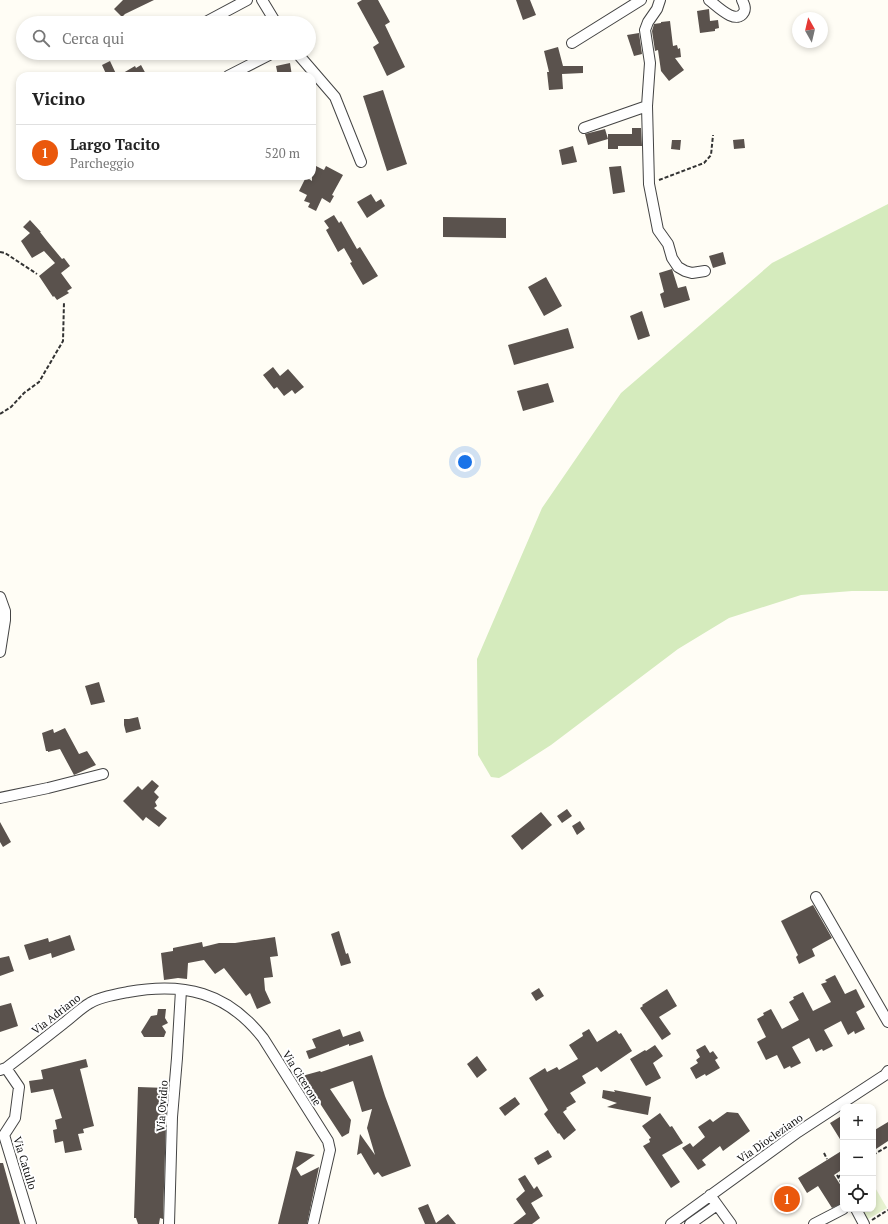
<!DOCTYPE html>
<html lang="it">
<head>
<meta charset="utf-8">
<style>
  :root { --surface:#fff; --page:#f6f6f6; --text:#222; --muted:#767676; --line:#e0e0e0; --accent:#ea580c }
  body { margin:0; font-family:"PT Serif",serif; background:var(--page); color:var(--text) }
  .controls { position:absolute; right:12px; bottom:12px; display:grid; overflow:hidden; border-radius:8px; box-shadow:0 2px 6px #0003 }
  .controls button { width:36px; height:36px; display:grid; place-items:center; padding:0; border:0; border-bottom:1px solid var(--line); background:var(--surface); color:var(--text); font:20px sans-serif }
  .compass { position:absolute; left:792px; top:12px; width:36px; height:36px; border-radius:50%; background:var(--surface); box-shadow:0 2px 6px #0003; rotate:352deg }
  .you { position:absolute; left:465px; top:462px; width:14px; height:14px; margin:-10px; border:3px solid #fff; border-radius:50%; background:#1a73e8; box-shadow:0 0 0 6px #1a73e833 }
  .badge { display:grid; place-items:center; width:26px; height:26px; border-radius:50%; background:var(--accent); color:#fff; font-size:13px; font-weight:700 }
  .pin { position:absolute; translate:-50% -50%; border:2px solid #fff; box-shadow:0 1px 4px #0006 }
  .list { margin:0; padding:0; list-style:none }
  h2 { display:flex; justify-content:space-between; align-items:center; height:52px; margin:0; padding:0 16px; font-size:17px }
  h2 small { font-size:13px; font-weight:400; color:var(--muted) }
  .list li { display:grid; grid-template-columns:26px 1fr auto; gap:12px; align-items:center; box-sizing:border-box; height:56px; padding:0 16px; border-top:1px solid var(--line) }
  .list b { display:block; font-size:15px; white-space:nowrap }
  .list p { margin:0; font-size:13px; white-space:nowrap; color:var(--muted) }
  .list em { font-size:13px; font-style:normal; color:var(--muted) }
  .icon { flex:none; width:22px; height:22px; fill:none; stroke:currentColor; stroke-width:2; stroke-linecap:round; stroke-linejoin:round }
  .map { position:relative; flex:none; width:888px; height:1224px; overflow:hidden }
  .search { position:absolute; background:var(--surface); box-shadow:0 2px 6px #0003; left:16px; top:16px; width:300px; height:44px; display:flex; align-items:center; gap:10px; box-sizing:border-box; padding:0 14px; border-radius:22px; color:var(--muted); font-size:15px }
  .panel { position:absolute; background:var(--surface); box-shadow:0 2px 6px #0003; left:16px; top:72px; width:300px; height:108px; border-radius:12px }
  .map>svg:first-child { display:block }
</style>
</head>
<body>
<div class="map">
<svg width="888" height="1224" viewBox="0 0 888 1224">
  <rect width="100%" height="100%" fill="#fffdf5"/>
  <path fill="#d5ebbd" d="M888,204V591H852L801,595L729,618L678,649L551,745L506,774L499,778L491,777L478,755L477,659L542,508L621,393L772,263Z"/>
  <path fill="#e6f2cf" d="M873,1184L887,1208L865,1221L858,1209H873Z"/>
  <path fill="#5a524d" d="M123,0H154L125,14L122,17L114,9Z
    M362,0H378L390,22L385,25L405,67L387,76L373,47L379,43L357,3Z
    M516,0H530L536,15L523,20Z
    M709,9L710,21L718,20L719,28L715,29V31L700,33L697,11Z
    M670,21L673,46L677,45L678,49L680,48L681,57L675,58L684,70L669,81L661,71L658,50L655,51L652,31L654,24L661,23V22Z
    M639,33L642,54L634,56L627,35Z
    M558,47L563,66H583V73L562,74L563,89L549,90L547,72H549L544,51Z
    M110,61L117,76H107L102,65Z
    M290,63L292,76H278L276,66Z
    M141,65L147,76H118L135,66L136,68Z
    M383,90L407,164L387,171L363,96Z
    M632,128H641L642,146H618V149H608V139L588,145L585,134L605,129L608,139V134H632Z
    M744,139L745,148L734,149L733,140Z
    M672,140H681L680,150L671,149Z
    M573,146L577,162L562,165L559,150Z
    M312,164L324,170L326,166L343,175L332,195L334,196L330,203L322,198L316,211L308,207L310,203L304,201L307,195L299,191L306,177L312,181Z
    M621,166L625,192L613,194L609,167Z
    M371,194L376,202L381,199L385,206L367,218L357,202Z
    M334,215L339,223L341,221L357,249L360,247L378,276L363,285L350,263L352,262L344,248L338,252L326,230L329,228L324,221Z
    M443,217L506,218V238L443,237Z
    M30,220L41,232H40L47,241L62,259L64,258L70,266L61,273L72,288L67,291L69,293L57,300L54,296L53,297L39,276L55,263L44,251L32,258L21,241L30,233L23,227Z
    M723,252L726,264L713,268L709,256Z
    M672,269L678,288L686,286L690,300L664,308L660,294L664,292L659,273Z
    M546,277L562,306L544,316L528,287Z
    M642,311L650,336L638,340L630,316Z
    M568,328L574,348L514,365L508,345Z
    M273,367L280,376L288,369L304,387L295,394L292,390L284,396L277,387L274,389L263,375Z
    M548,383L554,402L523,411L517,391Z
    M99,682L105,702L91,705L85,686Z
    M138,717L141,729L126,733L124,725V719H129Z
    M65,728L79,754L87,751L96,765L74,775L60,749L48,752V751H46L42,733L53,729L54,733Z
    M152,780L159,786L154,792L159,797L155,802L157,806L154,808L167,818L159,827L146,817L143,821L123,801L138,786L142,790Z
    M567,809L572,816L562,823L557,816Z
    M541,812L552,825L522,850L511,836Z
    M580,821L585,829L577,835L572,826Z
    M0,822L11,842L3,847L0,842Z
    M813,905L832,938L812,949L815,956L799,964L796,957L798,955L781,921Z
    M339,931L346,954L348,953L351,963L341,966L331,934Z
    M70,935L75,950L52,958L51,953L29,960L24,945L48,938L49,942Z
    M275,937L278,956L270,957L273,977L264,978L265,990L271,1003L257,1009L250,993L246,996L224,968L215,974L204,960L188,963L187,979L178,978L164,980L161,953L173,951V948L202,942L203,947L219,943H235Z
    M9,956L14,971L0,976V958Z
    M835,975L845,994L856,989L865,1007L856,1012L865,1029L855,1034L854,1031L848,1035L841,1021L824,1030L833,1046L823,1051L822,1049L816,1052L809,1038L792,1047L801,1063L791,1068L790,1066L784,1069L777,1055L766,1060L757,1042L766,1037L757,1019L764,1015L763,1013L771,1009L782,1029L799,1020L789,1002L794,999L793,997L803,992L813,1011L831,1002L821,984L827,982L825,980Z
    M539,988L544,996L536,1001L531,993Z
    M667,989L677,1006L659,1017L671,1034L662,1040L640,1008L643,1006L642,1005Z
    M11,1003L18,1026L0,1032V1006Z
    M158,1009H166L165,1018L168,1023L162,1026L166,1032L164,1037H144L141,1032L151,1016L157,1015Z
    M340,1029L343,1037L360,1031L364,1041L349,1046V1044L309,1059L306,1051L316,1048L312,1039Z
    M589,1029L597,1042L616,1030L619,1034L621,1033L632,1051L601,1072L597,1067L582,1076L586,1083L570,1093L576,1102L566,1108L567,1109L563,1112L576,1130L564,1140L559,1133L558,1134L544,1114L548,1110L529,1078L545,1068L547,1072L557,1067L559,1070L578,1059L569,1045L583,1036L582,1033Z
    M655,1045L663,1056L653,1063L661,1078L646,1086L630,1059L645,1050L646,1051Z
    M705,1045L710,1053L713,1051L718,1058L715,1060L720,1068L706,1076L705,1074L696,1079L690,1068L698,1063L696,1060L700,1057L696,1050Z
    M372,1055L385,1096L411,1166L382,1177L378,1172L374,1175L361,1153L357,1155L360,1134L375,1155L367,1128L372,1109L362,1112L353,1081L330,1089L351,1120L349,1133L342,1137L302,1076L320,1071L321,1072Z
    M477,1056L487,1070L477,1078L467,1064Z
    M86,1059L88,1067L80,1069L94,1126L83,1129L84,1133L78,1134L82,1150L65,1153L63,1141L55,1143L53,1130L57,1129L55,1120L62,1118L53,1089L31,1093L29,1081L43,1079L41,1070Z
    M138,1087L167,1088L163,1219L160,1218L159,1224H138L136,1218H134Z
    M603,1090L615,1092L614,1090L651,1097L648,1115L607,1107L617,1103L602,1098Z
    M515,1097L520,1104L505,1116L499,1108Z
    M727,1112L738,1113L750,1131L723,1151L720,1146L702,1160L706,1165L698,1170L682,1148L690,1143L693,1147L705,1137L698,1127L710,1119L713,1122Z
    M660,1113L670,1127L672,1126L683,1143L662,1155L680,1182L671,1188L643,1146L650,1142L649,1139L651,1138L642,1126Z
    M843,1115V1144L830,1123Z
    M888,1122V1141L873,1151V1131Z
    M548,1150L552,1157L538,1165L534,1158Z
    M843,1150V1169L834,1175L843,1189V1203L832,1208L818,1186L807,1193L798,1178Z
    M296,1151L315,1155L296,1168L301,1176L319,1167L307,1224H278Z
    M0,1163H3L20,1224H0Z
    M525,1175L534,1189L537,1186L543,1196L531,1203L540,1218L532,1224H513L526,1214L516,1199L525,1191L518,1179Z
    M428,1204L436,1223L448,1214L456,1224H425L418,1208Z"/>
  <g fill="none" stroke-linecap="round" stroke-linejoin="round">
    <g stroke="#444" stroke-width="12">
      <path id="minor" d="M262,0L276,23
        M660,0L657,9L648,22L645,30L650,63L647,106L649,184L658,230L668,244L672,258L678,267L685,271L692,273L705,271
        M709,0C717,6 736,26 744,12C746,8 744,4 742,0
        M204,23L247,0
        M572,43L641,0
        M297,53L335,97L361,162
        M228,76L273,53
        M584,128L647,106
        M0,597L5,611V620L0,652
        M0,798L48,788L103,774
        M816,897L888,1022
        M6,1068L19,1087L15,1118L4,1135L31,1224
        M0,1070L6,1068C26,1053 45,1038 64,1023C72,1017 81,1008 90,1003C99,997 117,994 128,992C184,982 227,992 263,1038L328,1141L330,1150L313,1224
        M710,1195L731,1224
        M856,1209L864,1224
        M169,1224L172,1117L177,1058L181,990
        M671,1224L798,1132L885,1075L888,1071
        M690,1224L717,1205
        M814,1224L843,1209"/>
    </g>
    <path stroke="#333" stroke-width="2" stroke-dasharray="4 2" stroke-linecap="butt" d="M659,180L704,163L711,155L713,135
      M0,252L5,253L37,274
      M0,414L11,407L24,393L39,382L63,341L64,302
      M824,1153L827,1159
      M873,1155L888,1146
      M837,1175L843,1186
      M838,1177L843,1174
      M872,1220L888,1210"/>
    <use href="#minor" stroke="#fff" stroke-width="10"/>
  </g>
  <g text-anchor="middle" stroke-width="4" stroke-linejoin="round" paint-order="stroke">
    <g font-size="11" fill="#111" stroke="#fff">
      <text transform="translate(56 1014) rotate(-38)" y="4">Via Adriano</text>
      <text transform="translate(302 1078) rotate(58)" y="4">Via Cicerone</text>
      <text transform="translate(162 1106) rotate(-86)" y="4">Via Ovidio</text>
      <text transform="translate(770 1138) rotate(-35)" y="4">Via Diocleziano</text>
      <text transform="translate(25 1163) rotate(73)" y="4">Via Catullo</text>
    </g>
  </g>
</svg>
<div class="controls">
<button>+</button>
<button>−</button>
<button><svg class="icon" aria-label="locate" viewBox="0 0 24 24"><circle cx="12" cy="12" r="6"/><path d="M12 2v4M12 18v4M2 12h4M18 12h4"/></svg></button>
</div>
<svg class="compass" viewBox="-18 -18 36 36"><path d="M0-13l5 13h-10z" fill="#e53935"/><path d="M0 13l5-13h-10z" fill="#767676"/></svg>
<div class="you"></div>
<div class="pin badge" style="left:787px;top:1199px">1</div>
<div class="search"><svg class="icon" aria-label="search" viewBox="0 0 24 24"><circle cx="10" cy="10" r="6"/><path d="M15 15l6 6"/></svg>Cerca qui</div>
<section class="panel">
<h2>Vicino<small></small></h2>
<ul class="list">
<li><span class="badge">1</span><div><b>Largo Tacito</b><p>Parcheggio</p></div><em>520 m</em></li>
</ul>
</section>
</div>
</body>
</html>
